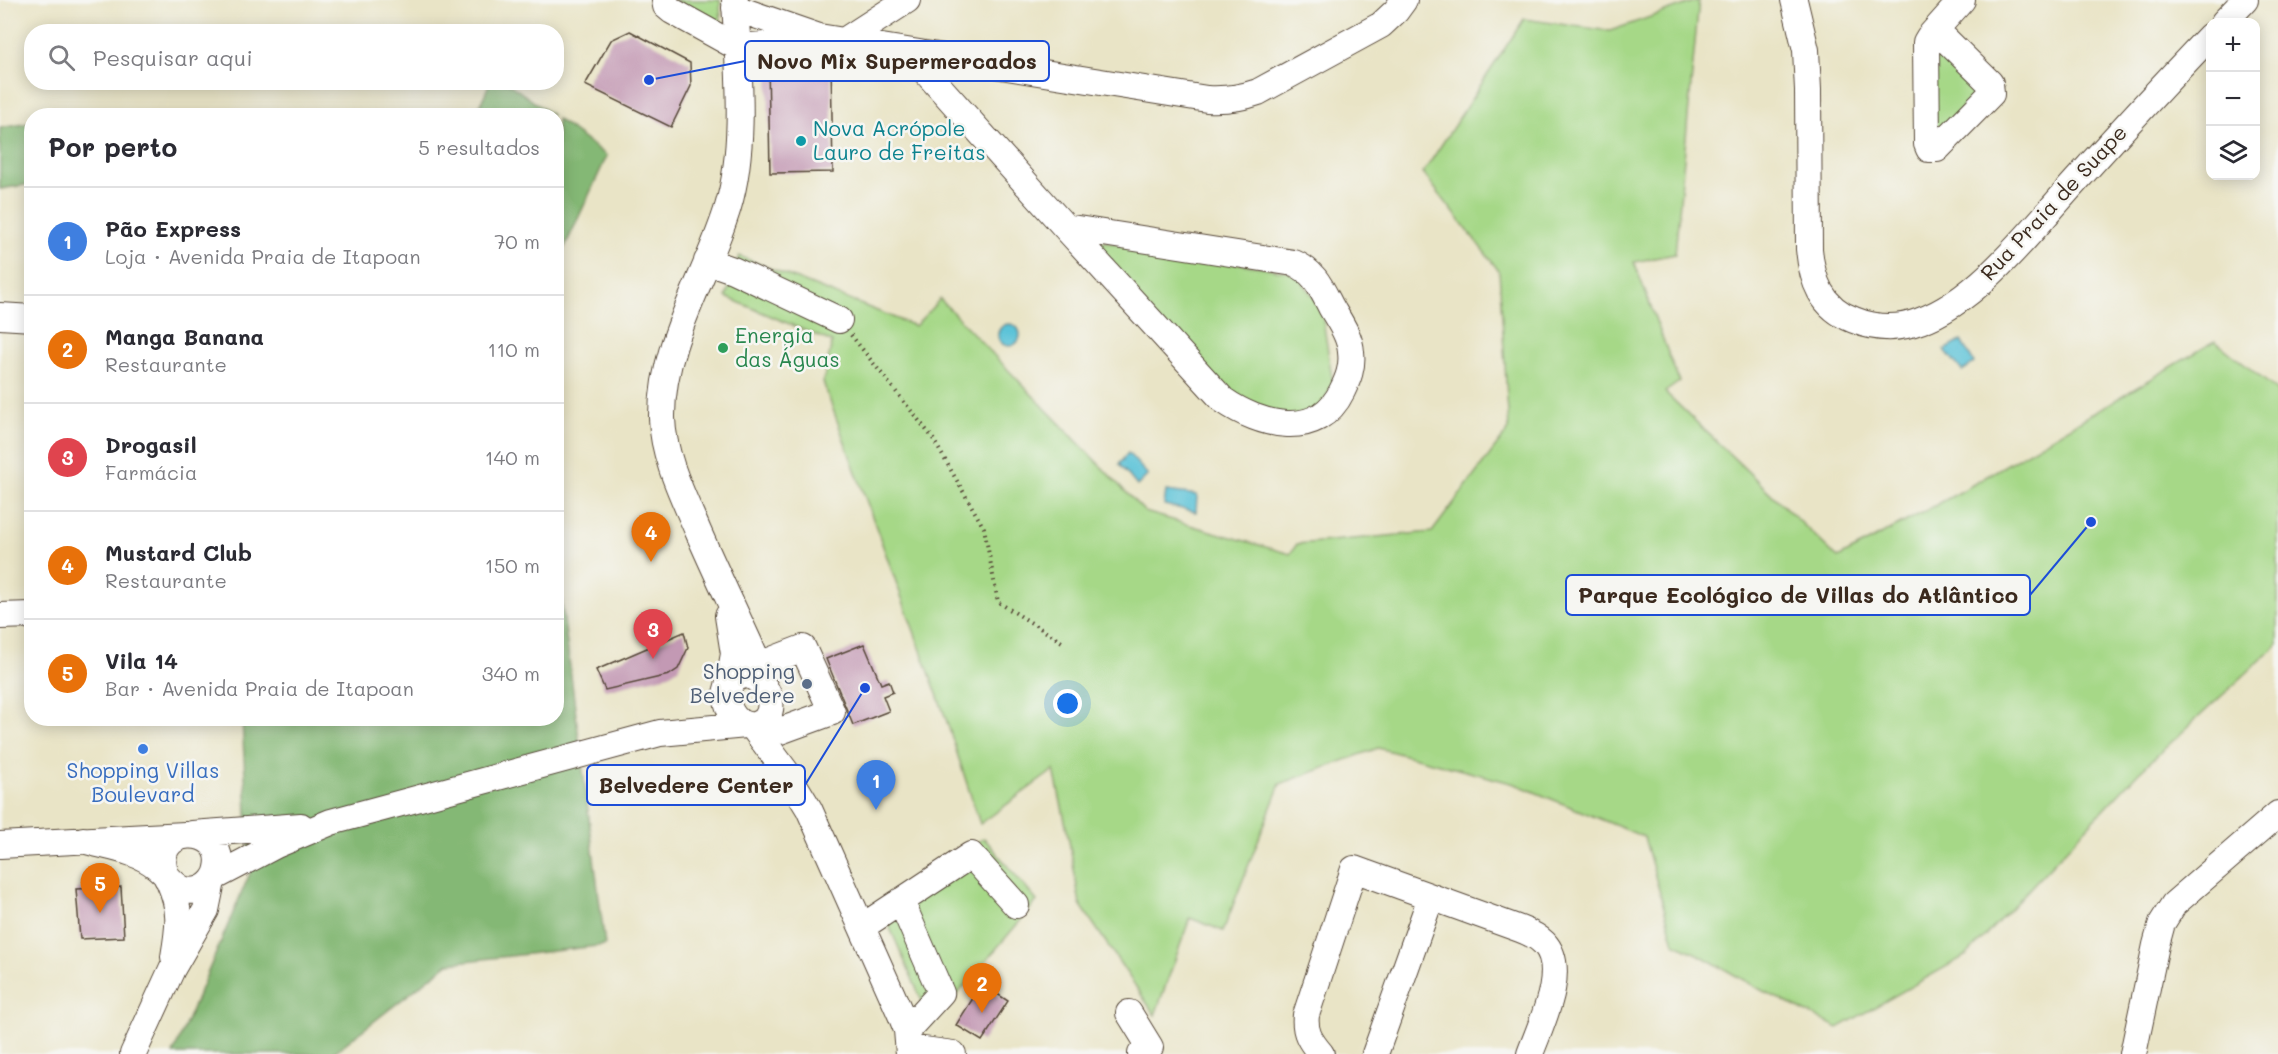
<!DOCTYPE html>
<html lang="pt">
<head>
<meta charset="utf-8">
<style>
  :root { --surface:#fff; --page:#f2f2f3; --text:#2b2b33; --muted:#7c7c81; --line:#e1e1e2; --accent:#2563eb }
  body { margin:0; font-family:Mali,sans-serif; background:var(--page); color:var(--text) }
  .controls { position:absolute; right:18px; top:18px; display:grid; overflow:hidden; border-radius:12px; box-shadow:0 3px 15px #0003 }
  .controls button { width:54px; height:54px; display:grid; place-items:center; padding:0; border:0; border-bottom:2px solid var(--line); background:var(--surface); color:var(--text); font:30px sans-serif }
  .you { position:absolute; left:1068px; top:704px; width:21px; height:21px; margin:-15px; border:4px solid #fff; border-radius:50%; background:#1a73e8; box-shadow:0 0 0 9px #1a73e833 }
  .badge { display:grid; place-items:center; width:39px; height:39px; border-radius:50%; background:var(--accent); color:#fff; font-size:20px; font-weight:700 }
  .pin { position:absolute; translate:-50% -50px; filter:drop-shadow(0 2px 3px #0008) }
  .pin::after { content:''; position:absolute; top:32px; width:21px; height:18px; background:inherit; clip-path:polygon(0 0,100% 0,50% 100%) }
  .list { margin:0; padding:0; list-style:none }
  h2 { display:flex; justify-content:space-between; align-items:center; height:78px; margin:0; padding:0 24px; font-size:26px }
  h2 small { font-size:20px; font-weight:400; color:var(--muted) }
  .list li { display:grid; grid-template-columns:39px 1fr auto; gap:18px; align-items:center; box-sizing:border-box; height:108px; padding:0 24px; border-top:2px solid var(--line) }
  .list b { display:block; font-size:22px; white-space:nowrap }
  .list p { margin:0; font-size:20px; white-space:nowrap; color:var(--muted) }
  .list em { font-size:20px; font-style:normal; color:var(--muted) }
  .icon { flex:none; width:33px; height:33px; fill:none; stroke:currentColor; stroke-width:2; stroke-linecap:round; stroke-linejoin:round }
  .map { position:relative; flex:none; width:2278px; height:1054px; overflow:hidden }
  .search { position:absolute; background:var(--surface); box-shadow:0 3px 15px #0003; left:24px; top:24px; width:540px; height:66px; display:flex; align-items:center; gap:15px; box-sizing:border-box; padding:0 21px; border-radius:24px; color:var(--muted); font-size:22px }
  .panel { position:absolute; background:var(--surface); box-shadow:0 3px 15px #0003; left:24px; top:108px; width:540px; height:618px; border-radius:24px }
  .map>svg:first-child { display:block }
</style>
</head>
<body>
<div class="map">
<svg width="2278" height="1054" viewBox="0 0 2278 1054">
  <rect width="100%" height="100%" fill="#f6f6f2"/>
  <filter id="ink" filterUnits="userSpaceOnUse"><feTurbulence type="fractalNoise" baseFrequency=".0167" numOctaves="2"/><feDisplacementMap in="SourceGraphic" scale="12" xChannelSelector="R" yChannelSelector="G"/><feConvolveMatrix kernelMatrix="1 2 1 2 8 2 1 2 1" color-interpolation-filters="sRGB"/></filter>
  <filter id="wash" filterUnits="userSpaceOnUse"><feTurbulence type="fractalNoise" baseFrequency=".008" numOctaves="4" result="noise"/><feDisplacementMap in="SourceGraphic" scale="24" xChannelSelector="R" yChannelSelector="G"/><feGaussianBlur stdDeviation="1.35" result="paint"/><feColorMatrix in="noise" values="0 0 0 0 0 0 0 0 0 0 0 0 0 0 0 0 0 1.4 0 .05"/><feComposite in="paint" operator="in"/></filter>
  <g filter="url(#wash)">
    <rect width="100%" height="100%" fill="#e9e4c6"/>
    <path fill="#a6d887" stroke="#708152" stroke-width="1.5" d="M674,0H720L721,25Z
      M1699,0L1675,254L1634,262L1679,382L1665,392L1838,558L1962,491L2215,341L2278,391V644L2138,773L1967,955L1838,1028L1763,991L1703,957L1674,943L1644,837L1515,784L1378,748L1280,784L1223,931L1190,918L1155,1015L1080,904L1068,835L1054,770L980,824L945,716L823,382L832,342L726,297L739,256L915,326L940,299L1145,512L1290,554L1297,544L1432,532L1509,429L1499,271L1423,173L1524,19L1610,31Z
      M1932,45L1981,91L1933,140Z
      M1082,238L1296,273L1321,307L1333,384L1320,409L1296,420L1226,394Z
      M984,838L1037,901L932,1024L881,907Z"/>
    <path fill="#84b874" stroke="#607149" stroke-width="1.5" d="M490,82L508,83L552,115H476Z
      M557,119L607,156L557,264Z
      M31,123V184L0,189V128Z
      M557,565L605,945L449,963L332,1054H173L250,873L242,719L556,718Z"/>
    <path fill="#5bc3d8" stroke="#4b767b" stroke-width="1.5" d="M998 335a11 11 0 1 1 22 0a11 11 0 1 1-22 0Z
      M1961,341L1974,363L1962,371L1945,350Z
      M1128,453L1148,475L1137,486L1119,464Z
      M1166,491L1197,495L1196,512L1164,505Z"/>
    <g id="blocks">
      <path fill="#c399b4" d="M630,31L690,63L691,86L671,127L585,85L611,40Z
        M831,62L833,172L770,173L768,63Z
        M684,632L688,648L678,669L669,675L605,690L596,670Z
        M864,644L881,684L889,681L893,692L883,696L889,711L853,725L826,659Z
        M121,887L124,937L80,939L76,889Z
        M982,984L1008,1001L982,1041L956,1025Z"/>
    </g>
  </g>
  <g filter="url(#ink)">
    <use href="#blocks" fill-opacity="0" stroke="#554637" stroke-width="1.5"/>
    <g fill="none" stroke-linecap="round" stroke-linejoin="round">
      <g stroke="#554637" stroke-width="28">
        <path id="minor" d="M665,0L666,6L672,11L737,47L792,43L816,38
          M735,0C738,66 747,144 728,207C707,277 661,342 662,418C663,456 682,494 697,529C717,575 739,620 759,665L757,679
          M1794,0L1806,50L1808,90L1809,249C1812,280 1821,308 1854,320C1876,329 1897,330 1920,321C1978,301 2034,227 2074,183C2119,133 2164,84 2210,36
          M735,8L819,37L1207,99C1225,100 1241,98 1258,92L1381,25L1396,11L1404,0
          M2224,22L2245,0
          M1936,30L1990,83L1991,94L1937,149H1929L1927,144L1926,42L1929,37L1962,0
          M844,41L907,0
          M908,52L1065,227L1223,400C1260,426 1318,441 1342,391C1348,379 1353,367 1351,352C1350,336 1339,321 1331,307C1321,288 1315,272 1294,263L1065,227
          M707,261L733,270L839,320
          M0,316L32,318
          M0,616L32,615
          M759,665L803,648L832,712L780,731
          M747,675C755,677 760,681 765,688C787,726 735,743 727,700C724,685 733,677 747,675Z
          M728,686L734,654L728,616
          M752,726L787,773L809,809L901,1015L907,1030L909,1054
          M192,834L301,826
          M83,840C106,847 137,850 156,866C171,877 178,897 201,889C209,886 217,877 218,868C228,823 145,823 167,878
          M0,845L185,835
          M215,877L276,845L331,822L660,733L746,725
          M169,881C182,910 179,927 174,957
          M901,901L941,993L907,1030
          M862,927L971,855L1016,905
          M1129,1013L1150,1047L1141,1054
          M909,1048L953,1054
          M133,1054L172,969L206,910L212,881
          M1321,1054C1310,1041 1304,1032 1306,1015L1354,869L1520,929C1528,932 1537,936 1544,943C1569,969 1540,1026 1530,1054
          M1375,1054L1431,897
          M2133,1054L2156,945L2162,923L2174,904L2278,814"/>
      </g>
      <path stroke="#554637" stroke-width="4" stroke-dasharray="1.5 4.5" stroke-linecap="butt" d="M851,335L932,437L984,528L998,602L1062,642"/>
      <use href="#minor" stroke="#fff" stroke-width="26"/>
    </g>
  </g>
  <circle fill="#0f9aa8" stroke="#f6f6f2" stroke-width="2" cx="801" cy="141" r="6"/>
  <circle fill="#2e9e5b" stroke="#f6f6f2" stroke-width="2" cx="723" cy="348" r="6"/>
  <circle fill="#5c6f8a" stroke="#f6f6f2" stroke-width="2" cx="807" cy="684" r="6"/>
  <circle fill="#3f7fe0" stroke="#f6f6f2" stroke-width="2" cx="143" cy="749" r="6"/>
  <g text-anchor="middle" stroke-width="5" stroke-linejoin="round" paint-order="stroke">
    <g font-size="21" fill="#0d838f" stroke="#f6f6f2" text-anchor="start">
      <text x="813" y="136">Nova Acrópole<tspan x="813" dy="24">Lauro de Freitas</tspan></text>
    </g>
    <g font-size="21" fill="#3b2a1e" stroke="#f6f6f2">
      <text transform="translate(2054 203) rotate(-47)" y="7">Rua Praia de Suape</text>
    </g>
    <g font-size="21" fill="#27864d" stroke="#f6f6f2" text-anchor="start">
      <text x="735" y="343">Energia<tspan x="735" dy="24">das Águas</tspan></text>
    </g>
    <g font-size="21" fill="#4e5e75" stroke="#f6f6f2" text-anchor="end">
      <text x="795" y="679">Shopping<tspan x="795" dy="24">Belvedere</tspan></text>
    </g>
    <g font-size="21" fill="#366cbe" stroke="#f6f6f2">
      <text x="143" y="778">Shopping Villas<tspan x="143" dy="24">Boulevard</tspan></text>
    </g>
  </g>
  <path fill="none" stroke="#1d4ed8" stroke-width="2" d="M649 80L745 61M2091 522L2030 595M865 688L805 785"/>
  <g fill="#1d4ed8" stroke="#f6f6f2" stroke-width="2">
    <circle cx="649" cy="80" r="6"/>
    <circle cx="2091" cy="522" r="6"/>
    <circle cx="865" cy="688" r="6"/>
  </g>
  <g fill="#f6f6f2" stroke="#1d4ed8" stroke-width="2">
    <rect x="745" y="41" width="304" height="40" rx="6"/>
    <rect x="1566" y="575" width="464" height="40" rx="6"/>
    <rect x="587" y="765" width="218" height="40" rx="6"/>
  </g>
  <g font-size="22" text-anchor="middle" font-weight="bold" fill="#3b2a1e">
    <text x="897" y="69">Novo Mix Supermercados</text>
    <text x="1798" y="603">Parque Ecológico de Villas do Atlântico</text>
    <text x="696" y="793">Belvedere Center</text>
  </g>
</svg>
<div class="controls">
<button>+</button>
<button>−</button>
<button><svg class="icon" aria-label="layers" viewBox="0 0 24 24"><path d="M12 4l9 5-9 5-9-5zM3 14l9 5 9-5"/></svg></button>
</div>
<div class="you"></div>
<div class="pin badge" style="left:876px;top:810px;background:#3f7fe0">1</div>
<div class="pin badge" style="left:982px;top:1013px;background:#e8710a">2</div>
<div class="pin badge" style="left:653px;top:659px;background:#e0444e">3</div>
<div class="pin badge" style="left:651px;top:562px;background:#e8710a">4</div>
<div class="pin badge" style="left:100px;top:913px;background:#e8710a">5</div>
<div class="search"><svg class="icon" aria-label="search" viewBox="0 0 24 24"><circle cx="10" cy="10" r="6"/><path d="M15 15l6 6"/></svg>Pesquisar aqui</div>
<section class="panel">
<h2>Por perto<small>5 resultados</small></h2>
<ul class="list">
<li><span class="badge" style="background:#3f7fe0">1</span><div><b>Pão Express</b><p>Loja · Avenida Praia de Itapoan</p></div><em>70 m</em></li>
<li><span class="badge" style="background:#e8710a">2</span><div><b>Manga Banana</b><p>Restaurante</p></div><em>110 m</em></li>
<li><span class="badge" style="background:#e0444e">3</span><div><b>Drogasil</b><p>Farmácia</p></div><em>140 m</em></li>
<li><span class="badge" style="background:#e8710a">4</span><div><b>Mustard Club</b><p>Restaurante</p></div><em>150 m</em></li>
<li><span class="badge" style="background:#e8710a">5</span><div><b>Vila 14</b><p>Bar · Avenida Praia de Itapoan</p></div><em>340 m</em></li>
</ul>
</section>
</div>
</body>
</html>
